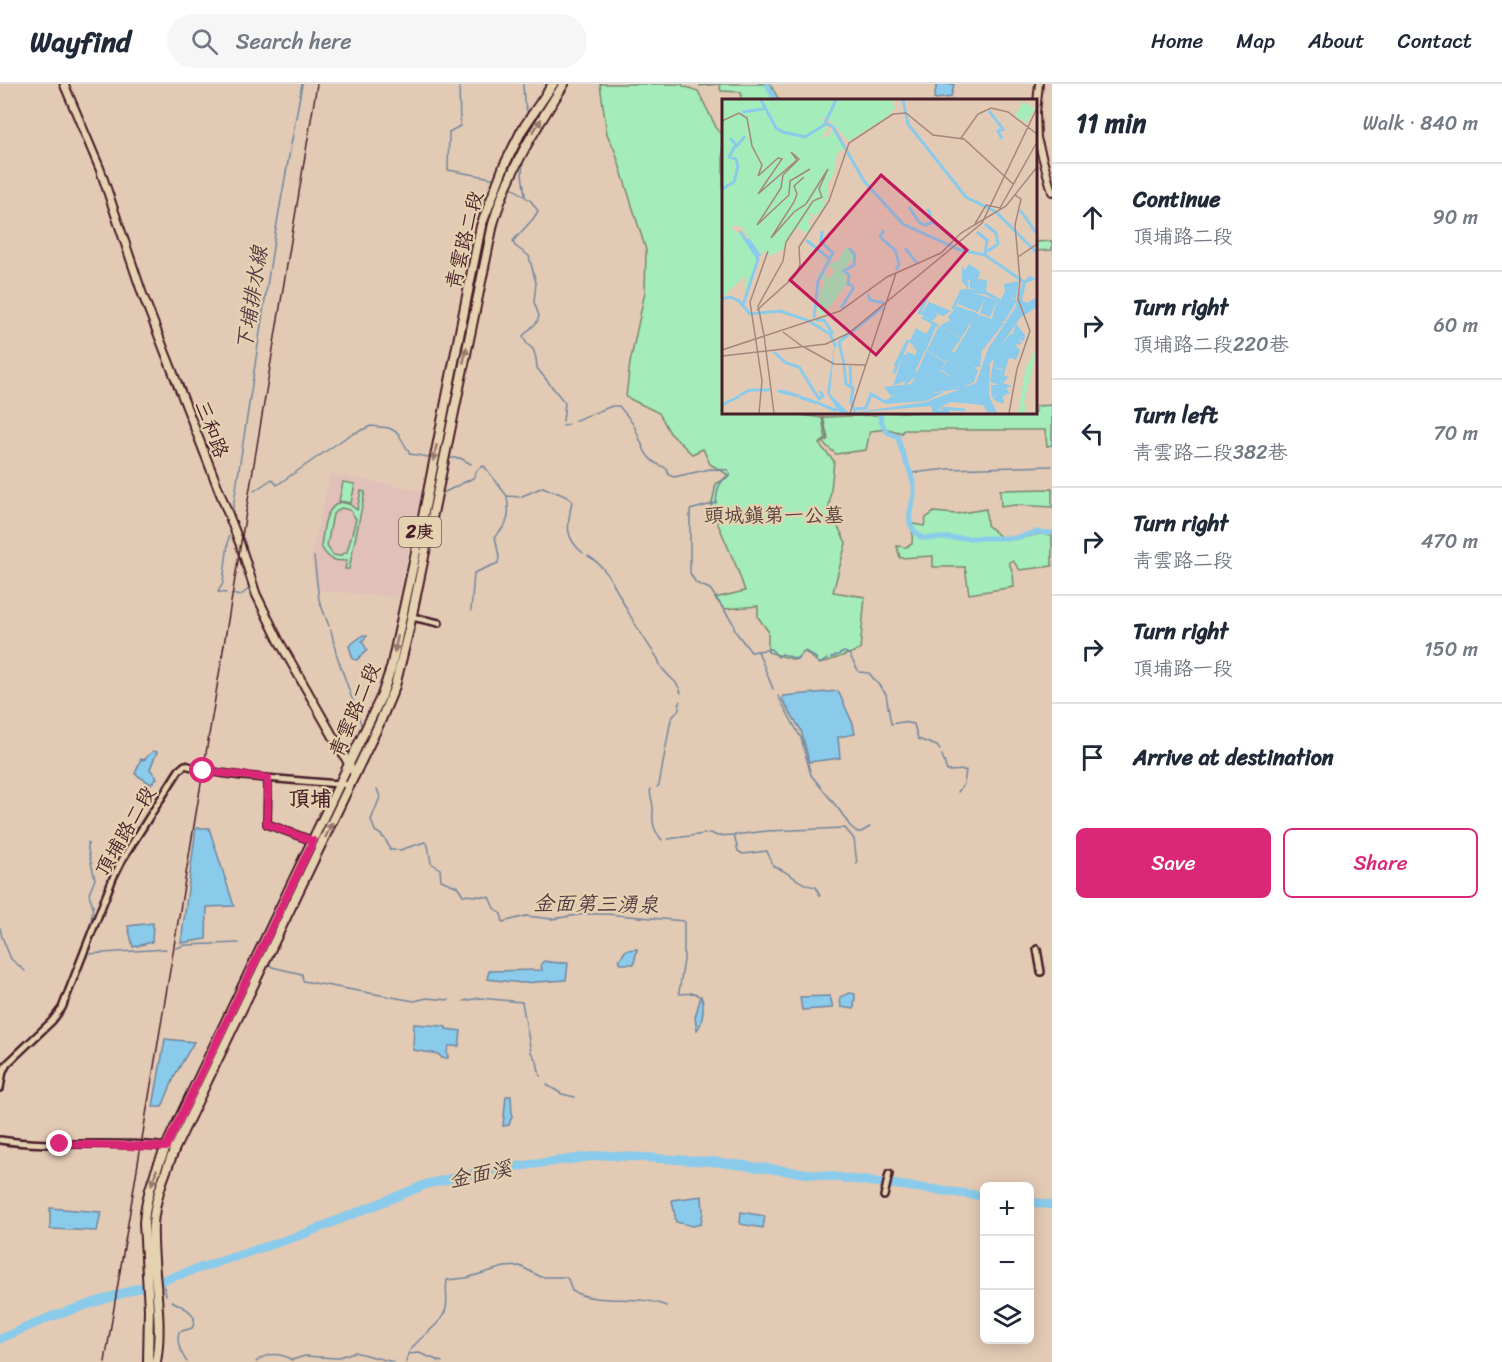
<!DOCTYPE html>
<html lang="en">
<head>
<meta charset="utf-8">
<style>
  :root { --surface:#fff; --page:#f6f6f7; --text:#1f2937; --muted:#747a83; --line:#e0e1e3; --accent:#db2777 }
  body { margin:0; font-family:Sriracha,"LXGW WenKai TC",sans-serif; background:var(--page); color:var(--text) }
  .controls { position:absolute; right:18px; bottom:18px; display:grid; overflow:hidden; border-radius:9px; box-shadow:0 3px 15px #0003 }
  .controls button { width:54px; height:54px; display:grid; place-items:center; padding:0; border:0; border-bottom:2px solid var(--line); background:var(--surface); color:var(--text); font:30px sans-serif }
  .stop { position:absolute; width:18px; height:18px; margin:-14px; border:4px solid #db2777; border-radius:50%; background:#fff }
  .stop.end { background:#db2777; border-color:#fff; box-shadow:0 2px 6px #0008 }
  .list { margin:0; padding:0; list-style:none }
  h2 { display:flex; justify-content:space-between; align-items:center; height:78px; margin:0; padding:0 24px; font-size:26px }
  h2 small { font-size:20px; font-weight:400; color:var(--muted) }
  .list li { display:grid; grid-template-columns:39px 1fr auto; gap:18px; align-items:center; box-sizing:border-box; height:108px; padding:0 24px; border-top:2px solid var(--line) }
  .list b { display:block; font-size:22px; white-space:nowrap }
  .list p { margin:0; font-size:20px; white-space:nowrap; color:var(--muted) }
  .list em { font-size:20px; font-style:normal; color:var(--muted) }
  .actions { display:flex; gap:12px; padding:18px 24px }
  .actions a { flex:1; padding:14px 0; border:2px solid var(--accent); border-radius:9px; text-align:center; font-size:21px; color:var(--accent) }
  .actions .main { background:var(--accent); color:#fff }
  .icon { flex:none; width:33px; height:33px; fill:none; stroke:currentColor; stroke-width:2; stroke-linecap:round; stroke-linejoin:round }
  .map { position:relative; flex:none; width:1052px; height:1278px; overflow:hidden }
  header { display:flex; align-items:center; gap:36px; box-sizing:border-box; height:84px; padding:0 30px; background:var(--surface); border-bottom:2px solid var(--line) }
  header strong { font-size:28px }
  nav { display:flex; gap:33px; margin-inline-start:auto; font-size:21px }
  .search { width:420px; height:54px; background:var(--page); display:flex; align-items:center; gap:15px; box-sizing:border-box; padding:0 21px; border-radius:33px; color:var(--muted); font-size:22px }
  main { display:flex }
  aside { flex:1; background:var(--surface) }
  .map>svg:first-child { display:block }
</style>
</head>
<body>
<header>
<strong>Wayfind</strong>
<div class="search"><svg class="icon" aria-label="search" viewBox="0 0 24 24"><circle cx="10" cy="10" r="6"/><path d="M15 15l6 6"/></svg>Search here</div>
<nav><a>Home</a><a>Map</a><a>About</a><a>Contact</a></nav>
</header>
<main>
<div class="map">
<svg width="1052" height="1278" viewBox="0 0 1052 1278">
  <rect width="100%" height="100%" fill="#e3cab4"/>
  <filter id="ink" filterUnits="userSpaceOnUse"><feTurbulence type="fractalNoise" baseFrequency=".0167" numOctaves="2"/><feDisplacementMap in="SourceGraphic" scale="12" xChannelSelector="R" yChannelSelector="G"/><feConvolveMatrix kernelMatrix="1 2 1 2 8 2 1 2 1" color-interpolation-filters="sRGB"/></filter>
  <g filter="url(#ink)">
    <path fill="#e0c0b9" d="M330,390L422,407L398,513L317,506L311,475Z"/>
    <path fill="#a4ecb9" stroke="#778672" stroke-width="1.5" fill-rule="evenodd" d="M600,0H682L683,2L698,7L718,47L723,51L724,328L791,329L822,334L826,355L819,360L834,377L829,424L846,459L833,508L865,513L860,566L820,580L804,567L795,576L768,568V547L758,533V522L724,525L715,514L745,507L737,484L711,424L716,400L730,392L710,380L703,365L692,370L670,349L659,329L626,313L630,279L645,208L646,166L615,67L607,50Z
      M700,0H770L779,16H741V8L721,7L719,0L700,2Z
      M1052,157V166L1036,167V158Z
      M1052,321V361L1047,362L1045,346H903L902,349L888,345L870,347L866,366L836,370L823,359L828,355L823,333L877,331L884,328H1036V322Z
      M343,398L355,400L351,419L339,417Z
      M1052,405V423L1015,421L1001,423L1000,406Z
      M361,407L365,408L349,485H345L347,476C334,479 327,474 321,462C324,446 323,426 340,418L349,420L357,426ZM341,424L350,426L356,435L347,468L339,472L333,471L327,462L333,430Z
      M986,425L987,441L1003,455H1017L1039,450L1052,451V482L1020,486L1013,477L1009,478L1013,490L1014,503L969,510L965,483H933V472L900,474L897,462L906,463L912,460L913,440L924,442L926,434L934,428L956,430Z"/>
    <path fill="#8acbeb" stroke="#70869e" stroke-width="1.5" d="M937,0H954L951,13L936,15L934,14Z
      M363,551L367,552L362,557L367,566L357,576L353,575L349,562Z
      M838,607L853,640L855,650L838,653L840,674L809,678L801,646L782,615L783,612Z
      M153,667L157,668L150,685L157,694L151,700L135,690L141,675L144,676Z
      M196,744H209L234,822L207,823L206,855L181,859Z
      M153,839L152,858L133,863L128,842Z
      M637,865L634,880H621L619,876L626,866Z
      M544,877C552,879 560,879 568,879L566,896L522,899L487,895L489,887L542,886L541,880Z
      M850,909L855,910L854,925L841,923L840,913Z
      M701,912C705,920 703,939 697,946L695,933Z
      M830,912L833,924L802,926L800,913Z
      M414,940L442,942L446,943V945L461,947L459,962H449L447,967L448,974H442L438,970L413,966Z
      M165,955L194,958L176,989L162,1023H153Z
      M506,1012H511L512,1032L509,1041L503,1042Z
      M702,1112L703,1127L701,1140L693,1142L676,1138L672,1116Z
      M50,1124L101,1128L97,1147L50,1145Z
      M741,1128L765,1132L763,1144L740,1140Z"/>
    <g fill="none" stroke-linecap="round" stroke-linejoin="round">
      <path stroke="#70869e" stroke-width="1.5" d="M459,0L460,42L449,48L448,86L497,95
        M523,0L524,17L528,30
        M509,101L531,117L538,127L533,135L513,157L515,162L529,172L536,199L534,218L539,232L537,238L523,252L527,260L533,265L536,274L537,284L565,319L563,337
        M525,111L522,90L523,77L530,66
        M574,337L612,322H619C624,328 630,335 634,342C644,361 642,376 666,384L669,391L674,393L710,385L728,386L730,390C719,397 717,405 716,419L690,426V489L696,499L710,505L733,539L735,547L751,568L771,565L778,573L782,570L797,575L805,567L816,574L818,579H821L827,575
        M563,342L568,340
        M449,374H460L471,380
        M479,384L484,382L507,412L520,413L543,403C552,408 566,410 572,417C568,440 563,452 583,469
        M911,389L948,385L1052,382
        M254,407L272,395L277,401L348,352L371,342L389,344L398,349L410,370L428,373
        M441,410L473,394L478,385
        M232,431L275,150L302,0
        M588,472C607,482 616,506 626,524C635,541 645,556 656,572C659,575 659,581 662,584C669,594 678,597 681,609
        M314,473L319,516L329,542
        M226,509L218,508L223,499L229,452
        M232,510L240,512L250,504
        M471,527L474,489L498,479L499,473L495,452C509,440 510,431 507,413
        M331,546L336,569L362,643
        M758,567L773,605
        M831,574L844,568L849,570L859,588L869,589L886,610L891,640L902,638L914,640L918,655L937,662L940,666
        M778,612L801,654L811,691L840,727L850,742L857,748H861L870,743
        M942,671L947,687L966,686L964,700L958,708
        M657,703L659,701L671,635L679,625L680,617
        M377,705L380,713L371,736L375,747C383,751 388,758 390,766H400L425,758L428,761L431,779L440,785L441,796L458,803L463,811L489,813L494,824L501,830L503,838L526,832L552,835L585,830H606L684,837V876L679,908L680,910L695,909L700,913
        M651,705L650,708C651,714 654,722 653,728C652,741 654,746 662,756
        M734,751L767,747L845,744L854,755L857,780
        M668,755L711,749L717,752L734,751L738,767L743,770L767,767L773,782C791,788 798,801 816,803L820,812
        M88,758V766L95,795L89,810L93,822L91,837
        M0,844L2,853L11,875L25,887
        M176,864L186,861L239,859
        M87,870L166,865
        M269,880L272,883L302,890L303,897L414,917L427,914L449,916
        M464,917L480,914L522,918L531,968L537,978L540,992
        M547,1001L562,1010L575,1013
        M162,1195L166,1211
        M172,1217C182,1223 201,1229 192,1244L179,1248C176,1258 181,1270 187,1278
        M408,1270C417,1252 442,1243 446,1224C448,1215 445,1205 447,1196L466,1194L504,1183L520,1182L541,1193H565L568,1195L572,1207C601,1222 637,1209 666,1222
        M256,1278C266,1268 280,1269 292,1276L305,1272L336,1274L354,1268L393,1278
        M406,1278L408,1270L419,1269L442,1278"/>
      <path stroke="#8acbeb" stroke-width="5" d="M767,0L775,16
        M879,328C882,341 884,350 898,352C900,370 911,384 914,402C916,415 907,427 910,439C912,446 917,450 922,454H1015L1038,448L1052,449"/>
      <path stroke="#8acbeb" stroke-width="9" d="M1030,1118L1052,1121
        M0,1255L50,1233L304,1150L427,1100L489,1086L603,1071L717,1078L984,1112"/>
      <g stroke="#4a1f2b" stroke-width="10">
        <path id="minor" d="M412,533L439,539
          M268,694L267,740L313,757
          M1037,865L1041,888
          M0,1004L3,987L7,980L52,937L62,924L113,794L122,776L179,686L185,681L206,687L242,692L351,701
          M0,1056C58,1065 117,1055 175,1064
          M884,1112L889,1090"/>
      </g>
      <g stroke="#4a1f2b" stroke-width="10">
        <path id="tertiary" d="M1039,0L1036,28L1037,54L1052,108"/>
      </g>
      <g stroke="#4a1f2b" stroke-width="11">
        <path id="secondary" d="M64,0L100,85L142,209L240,460L256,510L279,557L355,691"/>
      </g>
      <g stroke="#4a1f2b" stroke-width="12">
        <path id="primary" d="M148,1278L149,1225L144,1139C146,1108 158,1080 171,1052L382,611L391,584L415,473L481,142L504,82L522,46L553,0
          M156,1278C164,1233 151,1185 153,1140C155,1113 165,1089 175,1064L380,638L395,602L409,545L493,140C507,89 535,45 564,0"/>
      </g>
      <use href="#minor" stroke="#e5d2b0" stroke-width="5"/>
      <use href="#tertiary" stroke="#e5d2b0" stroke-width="6"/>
      <use href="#secondary" stroke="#e5d2b0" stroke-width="7"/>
      <use href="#primary" stroke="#e5d2b0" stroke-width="8"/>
      <path stroke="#4a1f2b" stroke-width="1.5" d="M105,1278L317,0"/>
    </g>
    <defs><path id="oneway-solid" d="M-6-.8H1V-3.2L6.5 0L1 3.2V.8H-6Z" transform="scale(1.5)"/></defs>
    <g fill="#98786e">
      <use href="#oneway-solid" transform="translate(537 42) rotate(-58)"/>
      <use href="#oneway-solid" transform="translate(465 271) rotate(-78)"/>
      <use href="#oneway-solid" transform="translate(435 369) rotate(101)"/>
      <use href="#oneway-solid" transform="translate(396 560) rotate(102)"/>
      <use href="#oneway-solid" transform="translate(329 746) rotate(-64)"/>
      <use href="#oneway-solid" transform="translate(154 1093) rotate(109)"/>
    </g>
  </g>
  <g fill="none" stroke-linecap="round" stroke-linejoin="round" filter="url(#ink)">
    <path stroke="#db2777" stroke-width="8" d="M60,1060L166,1063L313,757L267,740L268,694L203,687"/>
  </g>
  <g text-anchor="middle" stroke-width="4.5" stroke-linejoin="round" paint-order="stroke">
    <rect fill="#e5d2b0" stroke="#785553" stroke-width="1.5" x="399" y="433" width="42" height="30" rx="4.5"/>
    <g font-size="18" font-weight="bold" fill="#4a1f2b">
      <text x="420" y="454">2庚</text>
    </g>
    <g font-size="20" fill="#4a1f2b" stroke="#e5d2b0">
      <text transform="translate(464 156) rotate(-76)" y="7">青雲路二段</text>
      <text transform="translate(212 345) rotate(69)" y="7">三和路</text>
      <text transform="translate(354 626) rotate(-67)" y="7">青雲路二段</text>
      <text transform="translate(125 747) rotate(-60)" y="7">頂埔路二段</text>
    </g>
    <g font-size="20" fill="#583e40" stroke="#e5d2b0">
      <text x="774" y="438">頭城鎮第一公墓</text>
    </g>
    <g font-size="21" font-style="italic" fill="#543948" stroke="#e5d2b0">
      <text transform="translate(252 214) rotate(-81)" y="7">下埔排水線</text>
      <text transform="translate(596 820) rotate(1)" y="7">金面第三湧泉</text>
      <text transform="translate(480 1090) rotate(-11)" y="7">金面溪</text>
    </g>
    <g font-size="22" font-weight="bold" fill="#4a1f2b" stroke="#e5d2b0">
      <text x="310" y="722">頂埔</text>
    </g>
  </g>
  <g transform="translate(722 15)">
    <rect width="315" height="315" fill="#e3cab4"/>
    <path d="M0,1H173L170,5L174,8L165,18L127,42L105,19H100L105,31L99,39L108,37L109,29L122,50L115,54L112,75L105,85L106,102L100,100L104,105L95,116L85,115L91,119L86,121L89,130L86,135L75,128L60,151L48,157L42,152L38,157L19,127H9L13,133L22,135L37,160L24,200L23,177L0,199ZM301,3L313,10L304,24L293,17ZM81,143L107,165L116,162L124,148L132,154V163L129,161L122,172L125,185L100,217L96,211L97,195L103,183L92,174L99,177L102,170L105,181L113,172ZM315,249L301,308L305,303L303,314H296L304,268Z" fill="#a4ecb9"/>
    <path d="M247,165L258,172L255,185L257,180L265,181L264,194L248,189V180L244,183H247L246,190L240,182V168L243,171ZM307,177L315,180L304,184L300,201L305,204L315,198V208L299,218L276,250L288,235L293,236L296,227L303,236L302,242L297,241L300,245L293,246L298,251L294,261L285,258L281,270L271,268L280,271L277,284L280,276L287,278L281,284L290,287L284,289L288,294L281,297L282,305L273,302L275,292L270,300L269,286H277L268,283L272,259L268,265L267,297L275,314L265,313L261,306L229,303L218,308L217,312L227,308V314H211L209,307L129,314L204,303L254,284L266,250L293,209L300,185ZM297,182L294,199H286L294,200L292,206L280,223L274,222L271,218L283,192L282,185ZM241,191L275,201L268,218L258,214L263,200L256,213L236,205ZM207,203L214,206L229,212L221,217L212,213L216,216L210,222L199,215ZM235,207L255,214L239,239L218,227L228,221L226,218ZM258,216L282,224L260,252L258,268H252L256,271L252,283L242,288L220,271L195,273L204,254L222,265L219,271L226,260L223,263L205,251L216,229L238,241L230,252L232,254L249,226L257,228L251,225ZM210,225L214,227L204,251L189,239L194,229L204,235ZM113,243L108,295L127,314H121L64,292L52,291H64L115,310L105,294ZM189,246L203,252L190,279L171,287L181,256L186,255L184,252L193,256L195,252ZM214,272L240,287L169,297L162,288L189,285L195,275ZM223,293L204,302L163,305L167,299L182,296Z" fill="#8acbeb"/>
    <path fill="none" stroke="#8acbeb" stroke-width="3" d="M39,1L54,29L61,33L83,38L104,25M114,1L103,24L111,28L142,82L181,125L238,151L263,156L302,183M181,1L186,25L244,98L274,113L315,154M267,12L281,30L276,32L280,40M20,13L42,10M8,39L15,47L23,37M0,90L12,83L16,67L14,60L7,58L13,47M187,108L197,123L203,126L211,123M206,110L210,122L230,137M298,111L315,135M263,125L274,134L276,145L266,152M162,131L158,138L173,151L177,165L174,171M18,132L36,160L21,206M255,133L265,141L263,156M26,140L38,157M84,141L107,159M127,149L133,156L132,166L122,172L127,176L126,185L131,187M183,149L195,164M241,191L264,194L277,201L271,221M146,195L148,201L162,204M0,200L8,198L17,202L28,215L58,212L85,221L108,235L114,248M119,209L132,188M231,210L240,191M197,215L205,198M256,215L250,225L257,229M200,218L216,227M92,219L96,182L111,154L99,143L100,132M93,221H102L111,235M281,222L294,200M217,228L238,241M188,241L204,251M188,242L203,252M117,243L161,208M117,243L122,265M52,253L64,264L77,268M204,253L222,265M122,266L124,285L131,289L129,303L133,313M128,267L129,287M173,267L186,241M77,268L97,300L101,297L98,292M172,274L186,241M56,292L76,297M18,296L28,291H48M175,297L241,288L215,271L195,274L183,285M77,298L95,304M273,301L295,226M96,304L114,312M0,306L18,297M219,309L243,311M133,310L144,309L149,295L163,303L175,297"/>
    <path fill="none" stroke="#a6867d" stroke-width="1.5" d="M0,22L17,14L25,19L30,47L40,66L36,77L56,59L60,60L36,95L75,61L69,53L77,60L61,76L59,89L35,126L67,96L68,82L88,70M239,39L256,15L269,9L286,13L315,35M253,125L264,106L278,109L315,43M296,158L315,145M35,211L73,177L78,166L77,148L107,102L127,44L171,15L184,14L211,36L242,40L291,85M61,233L81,248M42,236L36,207L61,162L64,143L91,102L100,98L97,90L106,70L84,105L72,113L49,139L72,103L75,95L72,87L82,78M42,236L52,314M82,248L112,265L144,266M0,251L118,212L165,178L219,154L239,134L284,107L315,68M0,257L104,245L127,234L260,124L315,9M37,314L40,282L28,203L46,152M128,314L174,174M287,314L295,270L308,232L296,200L298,181L293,126L299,100L293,96"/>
    <path fill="#c2185b" fill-opacity="0.15" stroke="#c2185b" stroke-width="3" d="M159,76L245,151L154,256L68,181Z"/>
    <rect width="315" height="315" fill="none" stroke="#4a1f2b" stroke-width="3"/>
  </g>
</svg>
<div class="controls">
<button>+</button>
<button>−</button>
<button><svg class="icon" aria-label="layers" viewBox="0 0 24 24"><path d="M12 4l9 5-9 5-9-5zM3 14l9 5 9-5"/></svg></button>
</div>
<div class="stop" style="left:203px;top:687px"></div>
<div class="stop end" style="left:60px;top:1060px"></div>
</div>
<aside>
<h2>11 min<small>Walk · 840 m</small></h2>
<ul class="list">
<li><svg class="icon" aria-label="ahead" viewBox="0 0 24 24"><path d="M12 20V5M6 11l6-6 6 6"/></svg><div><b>Continue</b><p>頂埔路二段</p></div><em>90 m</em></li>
<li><svg class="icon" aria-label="right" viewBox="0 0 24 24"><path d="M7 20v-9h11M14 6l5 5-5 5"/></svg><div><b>Turn right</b><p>頂埔路二段220巷</p></div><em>60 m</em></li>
<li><svg class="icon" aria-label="left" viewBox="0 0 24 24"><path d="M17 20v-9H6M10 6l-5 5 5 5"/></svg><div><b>Turn left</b><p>青雲路二段382巷</p></div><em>70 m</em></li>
<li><svg class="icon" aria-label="right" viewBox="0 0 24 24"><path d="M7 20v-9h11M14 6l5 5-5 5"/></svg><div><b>Turn right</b><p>青雲路二段</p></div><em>470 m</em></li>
<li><svg class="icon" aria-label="right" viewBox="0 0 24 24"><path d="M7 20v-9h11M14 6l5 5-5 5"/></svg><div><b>Turn right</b><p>頂埔路一段</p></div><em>150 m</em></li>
<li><svg class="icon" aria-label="arrive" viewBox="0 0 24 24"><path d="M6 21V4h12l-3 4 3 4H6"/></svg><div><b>Arrive at destination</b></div></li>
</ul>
<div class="actions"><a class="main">Save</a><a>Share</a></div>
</aside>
</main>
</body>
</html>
